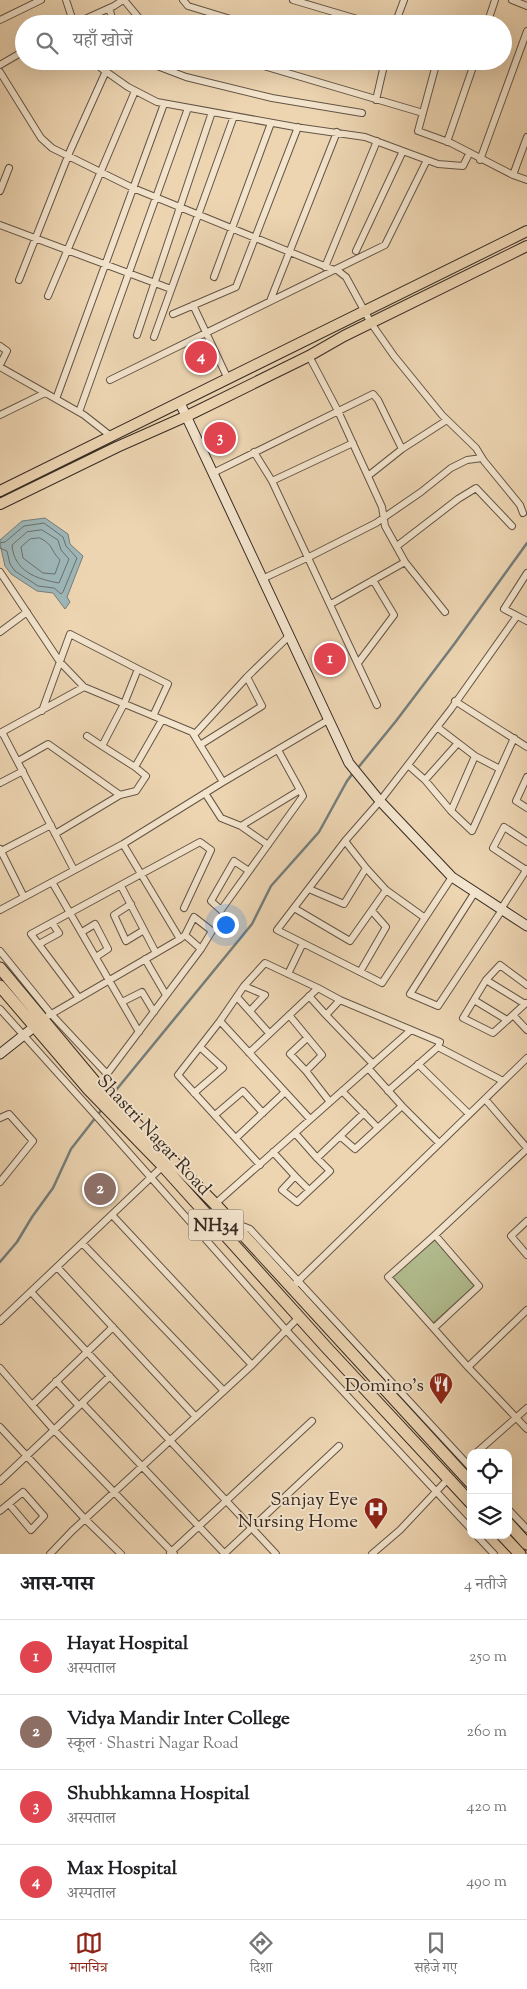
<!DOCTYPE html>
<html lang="hi">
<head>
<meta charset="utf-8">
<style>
  :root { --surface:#fff; --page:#f6f6f6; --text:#202124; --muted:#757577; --line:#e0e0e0; --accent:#8f2418 }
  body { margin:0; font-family:"Sorts Mill Goudy","Noto Serif Devanagari",serif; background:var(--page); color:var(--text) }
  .controls { position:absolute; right:15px; bottom:15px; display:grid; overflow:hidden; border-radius:10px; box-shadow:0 5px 20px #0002 }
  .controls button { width:45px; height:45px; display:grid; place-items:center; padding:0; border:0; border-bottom:1px solid var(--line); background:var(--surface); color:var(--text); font:25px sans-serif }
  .you { position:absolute; left:225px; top:924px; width:18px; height:18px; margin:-12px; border:4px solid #fff; border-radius:50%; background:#1a73e8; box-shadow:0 0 0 8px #1a73e833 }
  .badge { display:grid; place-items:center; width:32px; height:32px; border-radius:50%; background:var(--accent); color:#fff; font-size:16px; font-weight:700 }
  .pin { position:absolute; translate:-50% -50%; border:2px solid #fff; box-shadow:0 1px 5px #0006 }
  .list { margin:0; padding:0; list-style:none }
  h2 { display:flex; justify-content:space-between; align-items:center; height:65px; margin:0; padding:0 20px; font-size:21px }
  h2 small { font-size:16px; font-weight:400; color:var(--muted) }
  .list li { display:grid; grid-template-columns:32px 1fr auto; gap:15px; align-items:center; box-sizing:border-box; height:75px; padding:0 20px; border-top:1px solid var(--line) }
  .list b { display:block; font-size:19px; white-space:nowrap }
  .list p { margin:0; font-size:16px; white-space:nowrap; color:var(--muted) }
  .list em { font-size:16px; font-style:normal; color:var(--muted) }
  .icon { flex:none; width:28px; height:28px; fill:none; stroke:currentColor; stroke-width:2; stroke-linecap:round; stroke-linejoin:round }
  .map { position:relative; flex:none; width:527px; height:1554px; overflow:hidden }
  .search { position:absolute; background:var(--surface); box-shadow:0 5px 20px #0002; left:15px; right:15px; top:15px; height:55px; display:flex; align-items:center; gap:12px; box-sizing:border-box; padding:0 18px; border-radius:28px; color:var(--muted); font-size:19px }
  .sheet { height:365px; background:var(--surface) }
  nav { display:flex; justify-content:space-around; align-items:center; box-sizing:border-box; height:70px; border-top:1px solid var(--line); background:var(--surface); font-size:14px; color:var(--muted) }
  nav a { display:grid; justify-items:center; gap:2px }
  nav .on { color:var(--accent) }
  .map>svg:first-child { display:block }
</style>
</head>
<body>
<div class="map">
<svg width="527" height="1554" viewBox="0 0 527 1554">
  <rect width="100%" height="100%" fill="#edd5b2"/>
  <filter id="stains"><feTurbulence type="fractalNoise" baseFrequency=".004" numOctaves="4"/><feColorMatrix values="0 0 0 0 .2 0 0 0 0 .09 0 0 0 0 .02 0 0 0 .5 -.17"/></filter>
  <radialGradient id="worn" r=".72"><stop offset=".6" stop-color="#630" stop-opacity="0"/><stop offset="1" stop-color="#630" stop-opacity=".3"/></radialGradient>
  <path fill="#b2be90" stroke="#747459" d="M435,1240L474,1286L433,1323L392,1277Z"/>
  <path fill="#9eb6b7" stroke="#747e7b" d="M45,518L68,534L70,544L83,556L67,597L70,602L65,609L53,593L37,591L11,574L5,566L0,544V540L22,521Z"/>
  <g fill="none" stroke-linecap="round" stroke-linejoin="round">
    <path stroke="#6a706c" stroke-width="1" d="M42,530L58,540L61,550L69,559L59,583C36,579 14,571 12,545L27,532Z
      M40,538C54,545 50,550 60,560L55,574L43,573L23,558L21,547L30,539Z
      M0,543L5,542L24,526L44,523L63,537L66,546L77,558L63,592L61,594L54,588L38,586L15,571L10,564L7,551L0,548"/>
    <path stroke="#747e7b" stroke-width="2.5" d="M357,769L396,721L455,643L527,543
      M112,1095L252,924L271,886L319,832L347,781L353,773
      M0,1262L17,1242L32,1217L53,1188L71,1149L103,1108"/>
    <g stroke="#645546" stroke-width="8">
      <path id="street" d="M66,0L74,24
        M124,0L144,24
        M183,0L188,6L247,24
        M293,0L374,24
        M512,0L527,6
        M109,8L114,24
        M0,20L41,0
        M74,24L114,6L123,0
        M395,24L404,0
        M487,24L495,0
        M97,61L101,68L128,87L157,102L295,127L365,137L438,164L463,166L469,154
        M144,61L186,77L272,98L362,113
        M247,61L423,113
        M437,61L418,131L451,143L513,175
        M0,65L24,51
        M0,72L41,138L52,148L133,188L334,270H337L346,277L371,323L394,356L442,415L476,448L484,461L520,505L523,513
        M376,100L385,61
        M527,137L513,175L527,180
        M447,142L475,61
        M480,160L527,31
        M0,191L9,168
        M0,225L171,289
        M356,251L403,151
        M325,267L377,141
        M214,277L271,123
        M19,280L70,151L106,71
        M48,296L135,91
        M270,301L337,132
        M193,305L228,379
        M173,314L236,287L298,127
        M137,335L212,112
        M154,337L234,116
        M0,346L7,351L0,365
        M309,356L338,411L382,507L385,526L405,562L445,612
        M0,367L84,415L112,437
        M110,380L385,245L427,160
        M56,399L164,104
        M79,412L188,108
        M0,415L45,393
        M254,452L272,481L377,705
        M213,473L373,394L378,400L402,449
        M368,476L402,449L447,420
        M272,481L353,443
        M397,546L458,499L476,488L512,526
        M0,572L60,662L84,687
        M527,573L504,609L527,621
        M262,579L309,557L376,523L421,492L451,468L467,460L482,458
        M331,604L405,562
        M0,632L27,612
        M358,663L394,615L373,580
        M247,677L289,636
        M455,701L527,747
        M42,711L70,634L138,669
        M153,716L168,684L138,669L124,704L102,746L135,767L162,720
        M437,727L458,743
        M2,732L74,870
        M0,733L84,687L192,732L223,782
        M194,735L247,677L262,706L200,745
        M87,736L102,746
        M18,761L48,744L120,795L55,834
        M408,765L425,780
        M500,769L475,756L451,811L472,831L514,738
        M527,777L516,801L527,808
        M0,783L23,771
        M205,793L221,818L241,826L300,790L278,750
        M120,795L136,791L146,776L135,767
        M451,811L425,780L458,743L475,756
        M241,826L268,845
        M0,849L24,897
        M1,851L51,825
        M366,868L386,890L425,918
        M526,870L493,848L504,827L527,842
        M249,871L234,861L211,901L221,910C248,872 276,834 303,796L300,790
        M452,877L382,983L277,930L345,841L380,801L451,709L517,616
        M52,882L139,1032
        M121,886L156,953
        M309,889L344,904L366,868L345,841
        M475,892L410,994L438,1006L502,910
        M131,904L114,915L126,941L144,930
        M294,908L350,941L386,890
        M501,909L527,869
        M0,910L123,844L223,782L328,720
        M82,932L95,924L108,949L96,957
        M185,935L194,917L212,931L201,949
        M39,944L59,933L52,923
        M0,951L51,1014L107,1074L201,949L185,935L180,939
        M145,959L166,995
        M360,972L386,927L372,911
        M288,974L303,943
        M486,980L525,1004
        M527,985L500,965L486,980L463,1018L493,1033L513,1015L527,1030
        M244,986L265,995L250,1011
        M309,996L326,1015
        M237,997L269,1033
        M79,998L31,934L200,842L211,850L184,908
        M340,1000L326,1015L373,1064
        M474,1000L507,1020
        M122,1002L142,992L154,1012
        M0,1009L99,1119L286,1330L471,1529
        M289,1015L322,1055L306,1071L290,1054L307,1038
        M513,1015L526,1003
        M48,1016L180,939L123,844
        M220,1021L178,1075L260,1165
        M438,1047L503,1081
        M249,1053L318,988L340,1000L440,1042L438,1047L388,1091
        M418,1064L469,1114
        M306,1071L330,1102
        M342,1091L378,1128
        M194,1093L223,1068L200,1047
        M485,1099L527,1148
        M402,1106L439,1143
        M215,1115L243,1091L263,1113
        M0,1118L9,1114L33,1141L0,1182
        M310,1119L220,1021L244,986L265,963L318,988
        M295,1133L317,1158
        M340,1136L355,1149L402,1106L368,1068
        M236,1138L285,1092
        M273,1152L295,1176L282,1190L297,1202L330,1171L317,1158L364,1113
        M295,1176L309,1190
        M215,1204L411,1030
        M113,1216L252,1365
        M527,1221L511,1236L527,1255
        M235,1223L250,1229L471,1468
        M435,1235L527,1149
        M83,1244L224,1391
        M58,1268L196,1417
        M295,1284L527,1058
        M32,1293L276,1554
        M527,1310L468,1367L527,1429
        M0,1321L164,1165
        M434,1328L479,1286L435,1235L388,1277L468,1367
        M0,1368L32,1405
        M110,1376L54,1430L32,1405L113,1327
        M56,1381L79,1406
        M82,1403L225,1554
        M0,1427L85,1519L121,1554
        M476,1453L527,1408
        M0,1481L54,1430L174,1554
        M508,1509L527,1529
        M0,1511L23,1492L44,1516L31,1530L9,1504
        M476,1535L494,1554
        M170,1553L312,1421
        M50,1554L72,1531L252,1365L299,1317
        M224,1554L339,1446
        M372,1554L400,1530L448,1479"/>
    </g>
    <g stroke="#362a22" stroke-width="11">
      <path id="secondary" d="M180,403L349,763L380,801L452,877L527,926
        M0,1054L34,1027"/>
    </g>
    <g stroke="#362a22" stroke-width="12">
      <path id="primary" d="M0,491L527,231
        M0,504L117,447L187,416L309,356L344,336L527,246"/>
    </g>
    <g stroke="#362a22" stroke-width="13">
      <path id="highway" d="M0,968L95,1082L215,1204L471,1483
        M0,986L89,1090L163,1166L326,1347L471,1503
        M508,1523L527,1544
        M502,1535L520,1554"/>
    </g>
    <use href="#street" stroke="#f3e4cd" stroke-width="6"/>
    <use href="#secondary" stroke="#f3e4cd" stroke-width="9"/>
    <use href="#primary" stroke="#edd5b2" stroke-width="10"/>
    <use href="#highway" stroke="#edd5b2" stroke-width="11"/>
  </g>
  <defs>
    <g id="restaurant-pin" transform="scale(1.25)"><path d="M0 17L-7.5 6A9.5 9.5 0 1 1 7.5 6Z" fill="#8f2418" stroke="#f3e4cd"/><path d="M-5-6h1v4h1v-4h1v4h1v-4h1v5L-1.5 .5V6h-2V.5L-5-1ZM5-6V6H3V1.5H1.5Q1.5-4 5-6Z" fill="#fff"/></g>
    <g id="hospital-pin" transform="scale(1.25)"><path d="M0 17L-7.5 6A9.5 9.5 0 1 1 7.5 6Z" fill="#8f2418" stroke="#f3e4cd"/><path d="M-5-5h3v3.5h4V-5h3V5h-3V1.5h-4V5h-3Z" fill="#fff"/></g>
  </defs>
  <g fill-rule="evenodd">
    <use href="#restaurant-pin" x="441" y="1384"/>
    <use href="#hospital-pin" x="376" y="1509"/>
  </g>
  <g text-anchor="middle" stroke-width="4" stroke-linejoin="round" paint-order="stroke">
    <rect fill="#f3e4cd" stroke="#6f6255" stroke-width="1" x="188.5" y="1209.5" width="55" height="31" rx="4"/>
    <g font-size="18" font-weight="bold" fill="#362a22">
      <text x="216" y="1231">NH34</text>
    </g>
    <g font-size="19" fill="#362a22" stroke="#f3e4cd">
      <text transform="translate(155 1134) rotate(47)" y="7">Shastri Nagar Road</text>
    </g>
    <g font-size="19" fill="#362a22" stroke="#f3e4cd" text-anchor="end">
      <text x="424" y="1391">Domino's</text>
      <text x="358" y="1505">Sanjay Eye<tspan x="358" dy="22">Nursing Home</tspan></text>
    </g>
  </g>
  <rect width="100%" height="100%" filter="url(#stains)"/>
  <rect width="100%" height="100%" fill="url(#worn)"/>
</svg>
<div class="controls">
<button><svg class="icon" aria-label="locate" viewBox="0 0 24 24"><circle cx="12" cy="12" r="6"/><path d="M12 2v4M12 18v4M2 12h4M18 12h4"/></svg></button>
<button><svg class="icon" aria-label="layers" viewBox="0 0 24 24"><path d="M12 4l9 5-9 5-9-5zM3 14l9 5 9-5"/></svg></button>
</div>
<div class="you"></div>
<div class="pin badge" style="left:330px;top:659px;background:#e0444e">1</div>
<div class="pin badge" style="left:100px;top:1189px;background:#8d6e63">2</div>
<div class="pin badge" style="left:220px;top:438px;background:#e0444e">3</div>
<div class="pin badge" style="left:201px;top:357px;background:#e0444e">4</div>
<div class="search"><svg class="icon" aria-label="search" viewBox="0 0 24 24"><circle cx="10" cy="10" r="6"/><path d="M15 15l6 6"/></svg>यहाँ खोजें</div>
</div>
<section class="sheet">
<h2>आस-पास<small>4 नतीजे</small></h2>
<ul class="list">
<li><span class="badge" style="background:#e0444e">1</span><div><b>Hayat Hospital</b><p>अस्पताल</p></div><em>250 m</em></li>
<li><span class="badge" style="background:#8d6e63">2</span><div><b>Vidya Mandir Inter College</b><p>स्कूल · Shastri Nagar Road</p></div><em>260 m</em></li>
<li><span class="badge" style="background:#e0444e">3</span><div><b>Shubhkamna Hospital</b><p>अस्पताल</p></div><em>420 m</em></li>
<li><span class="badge" style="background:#e0444e">4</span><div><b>Max Hospital</b><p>अस्पताल</p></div><em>490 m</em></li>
</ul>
</section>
<nav>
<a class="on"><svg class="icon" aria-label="map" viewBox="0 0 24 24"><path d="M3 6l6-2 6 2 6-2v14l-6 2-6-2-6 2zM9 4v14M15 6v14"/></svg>मानचित्र</a>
<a><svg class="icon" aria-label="directions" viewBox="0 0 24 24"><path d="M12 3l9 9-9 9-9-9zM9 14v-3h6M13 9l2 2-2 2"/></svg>दिशा</a>
<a><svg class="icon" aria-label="saved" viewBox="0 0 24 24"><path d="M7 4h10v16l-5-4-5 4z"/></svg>सहेजे गए</a>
</nav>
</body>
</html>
